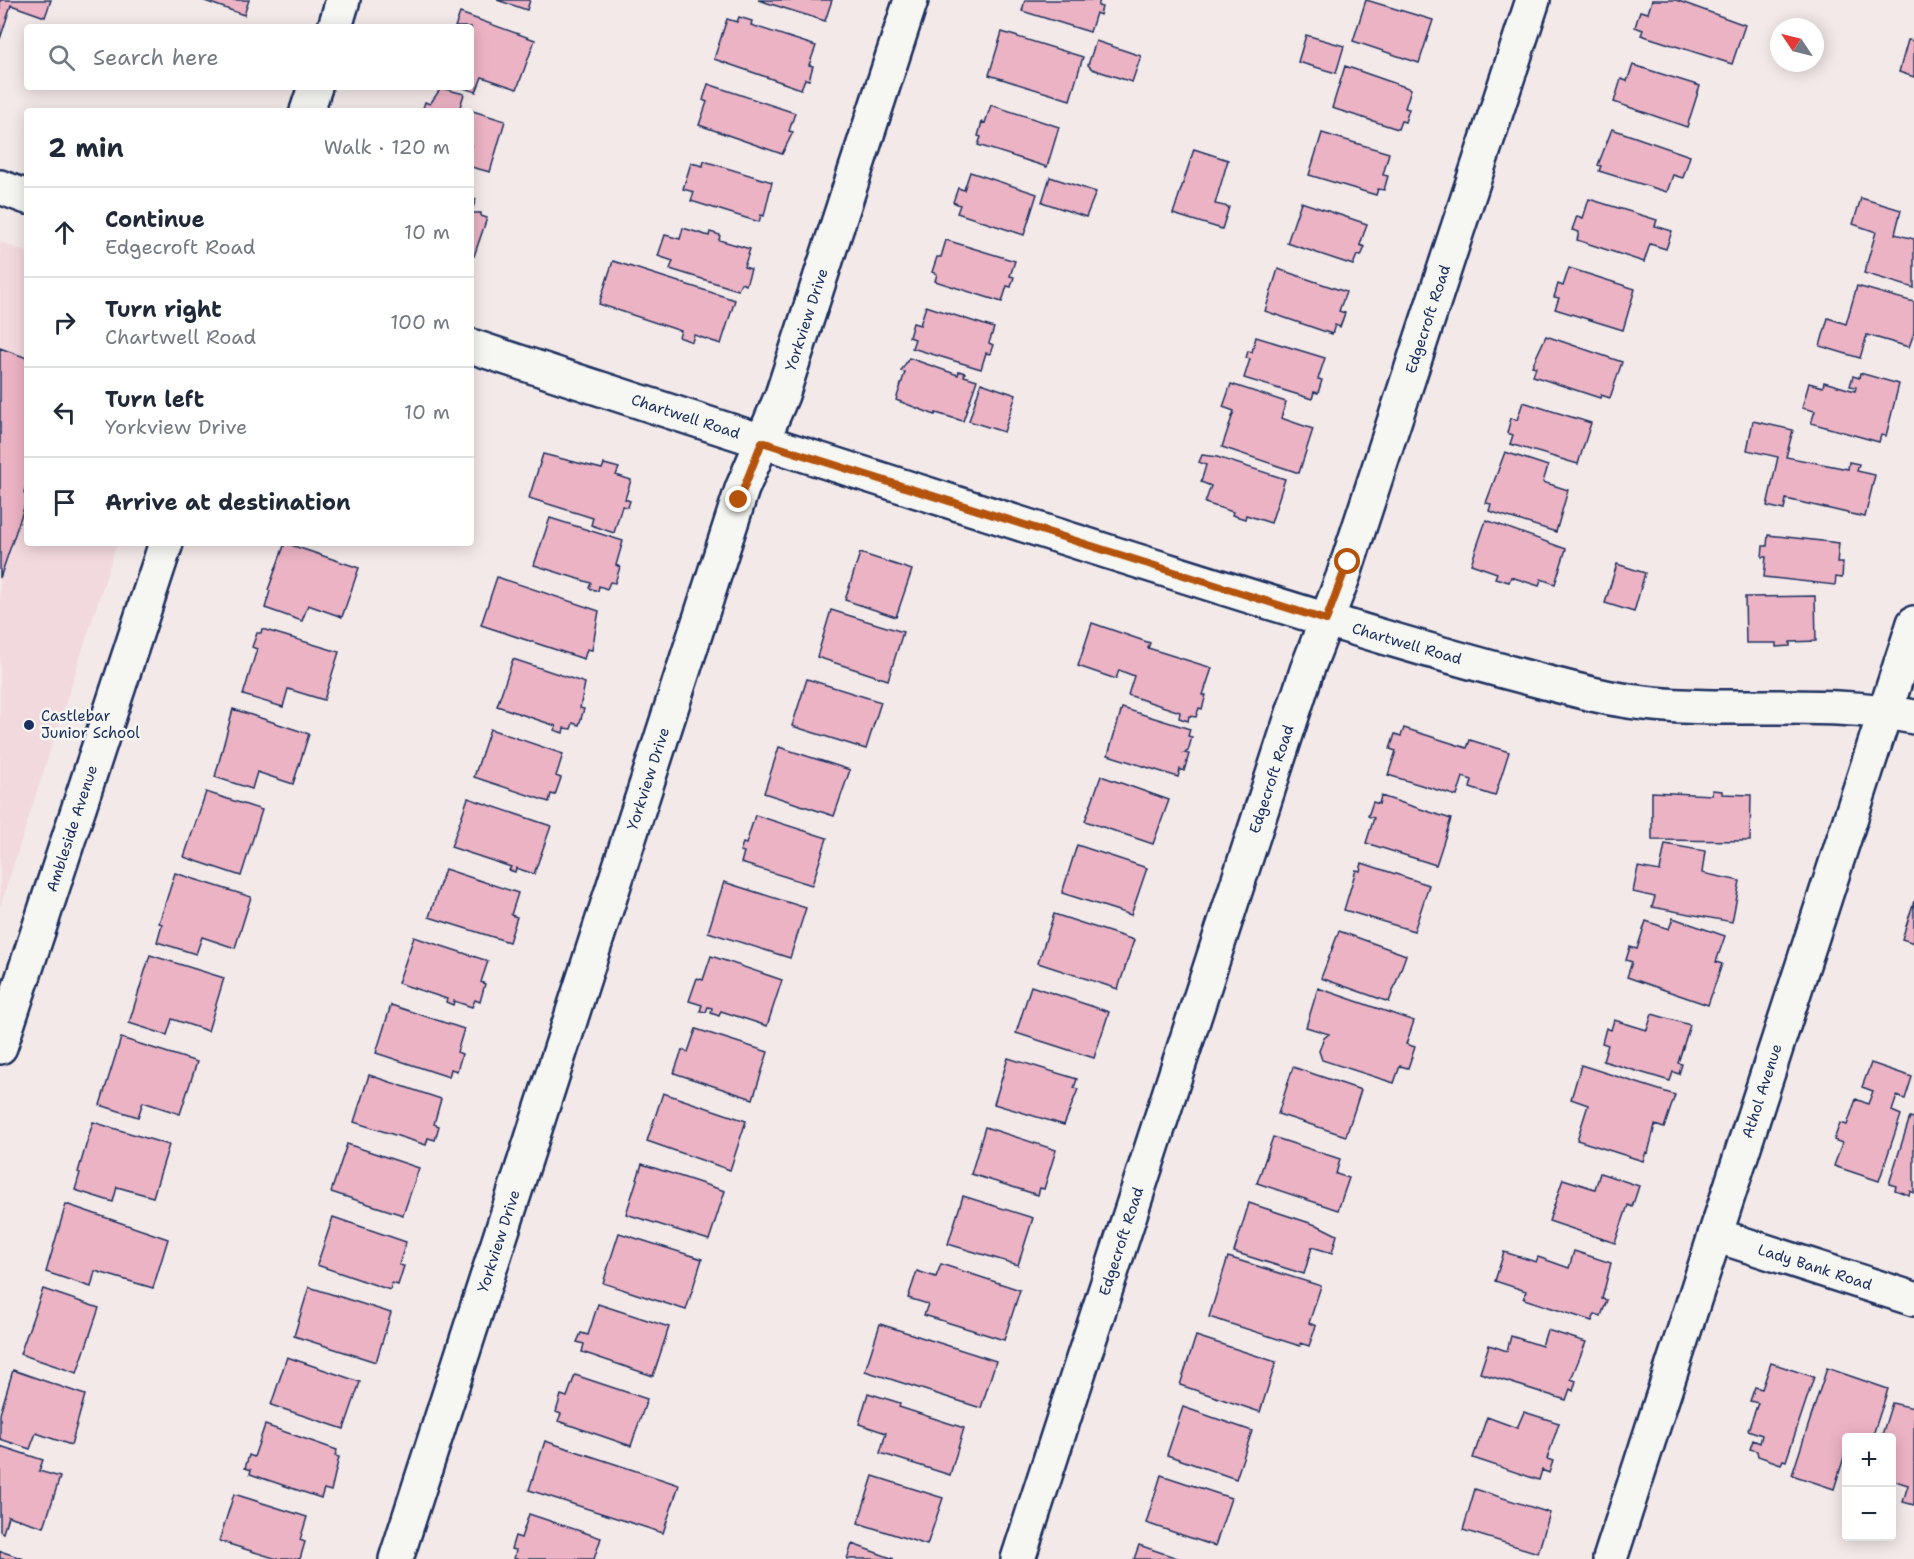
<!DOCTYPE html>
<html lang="en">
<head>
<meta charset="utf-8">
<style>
  :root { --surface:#fff; --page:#f2f2f3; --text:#1f2937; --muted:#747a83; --line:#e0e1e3 }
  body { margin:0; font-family:"Shantell Sans",sans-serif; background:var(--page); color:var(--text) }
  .controls { position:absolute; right:18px; bottom:18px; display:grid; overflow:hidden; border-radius:6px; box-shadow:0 3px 15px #0003 }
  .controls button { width:54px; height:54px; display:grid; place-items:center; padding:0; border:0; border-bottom:2px solid var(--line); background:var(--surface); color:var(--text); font:30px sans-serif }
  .compass { position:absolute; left:1770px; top:18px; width:54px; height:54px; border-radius:50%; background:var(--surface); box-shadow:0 3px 15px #0003; rotate:305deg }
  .stop { position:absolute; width:18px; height:18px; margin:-14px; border:4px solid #b45309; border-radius:50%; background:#fff }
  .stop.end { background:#b45309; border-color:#fff; box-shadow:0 2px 6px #0008 }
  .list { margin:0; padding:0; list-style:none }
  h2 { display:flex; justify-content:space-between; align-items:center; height:78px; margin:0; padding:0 24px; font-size:26px }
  h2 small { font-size:20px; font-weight:400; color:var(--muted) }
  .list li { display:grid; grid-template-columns:39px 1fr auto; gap:18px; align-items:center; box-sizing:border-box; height:90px; padding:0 24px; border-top:2px solid var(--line) }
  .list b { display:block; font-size:22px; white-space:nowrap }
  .list p { margin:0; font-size:20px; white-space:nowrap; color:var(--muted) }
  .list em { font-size:20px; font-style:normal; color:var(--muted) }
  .icon { flex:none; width:33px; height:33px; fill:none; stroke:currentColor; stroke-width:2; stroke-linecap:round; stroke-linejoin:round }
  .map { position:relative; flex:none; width:1914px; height:1559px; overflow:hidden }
  .search { position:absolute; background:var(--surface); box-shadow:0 3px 15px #0003; left:24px; top:24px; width:450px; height:66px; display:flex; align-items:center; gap:15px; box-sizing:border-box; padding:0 21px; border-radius:6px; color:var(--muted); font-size:22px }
  .panel { position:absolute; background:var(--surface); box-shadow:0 3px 15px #0003; left:24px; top:108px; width:450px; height:438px; border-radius:6px }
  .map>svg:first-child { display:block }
</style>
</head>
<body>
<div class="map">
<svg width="1914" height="1559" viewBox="0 0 1914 1559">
  <rect width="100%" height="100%" fill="#f4e9e9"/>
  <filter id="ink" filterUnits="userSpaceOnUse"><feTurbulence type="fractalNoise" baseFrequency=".0167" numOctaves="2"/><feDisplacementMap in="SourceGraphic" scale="12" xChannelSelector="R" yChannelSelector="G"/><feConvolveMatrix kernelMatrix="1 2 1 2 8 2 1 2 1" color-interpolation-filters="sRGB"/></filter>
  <g filter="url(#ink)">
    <path fill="#f2d9de" d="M0,242L27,252V543H117L0,907Z"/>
    <path fill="#ecb3c4" stroke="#1b2f5e" stroke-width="1.5" d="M0,0H51L45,17L11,5L0,39Z
      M202,0H249L244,15Z
      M497,0H530L527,10Z
      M758,0H832L825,21Z
      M1025,0H1100L1098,6L1102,7L1100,15L1096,13L1090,32L1022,11Z
      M1366,0L1433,20L1419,63L1353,41Z
      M1652,0H1676L1745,25L1732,64L1641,35L1643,30L1635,27L1640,11L1648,13Z
      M460,13L535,40L517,89L482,77L476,92L461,87H471V27H455Z
      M739,17L752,21L751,25L816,46L809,65L813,66L809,80L805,79L801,89L714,59L727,19L737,22Z
      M1002,32L1083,57L1070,100L989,75Z
      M1306,35L1344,46L1336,73L1298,62Z
      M1908,40L1914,41V77L1899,72Z
      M1096,41L1141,56L1132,82L1092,69L1088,65Z
      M1633,65L1700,86L1687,127L1614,102L1621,79L1627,81Z
      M1345,66L1411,89L1405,108L1409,109L1405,122L1401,121L1398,129L1332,108Z
      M708,84L795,113L789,131L793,132L782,154L699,125L707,102L703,100Z
      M441,88L464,94L460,107L505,121L490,172L471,167V111H422L425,102L430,104Z
      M991,105L1059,127L1047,167L978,145L981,137L978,136L982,122L985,123Z
      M1612,129L1690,156L1683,178L1673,175L1667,192L1599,171L1601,166L1598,165Z
      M1322,133L1389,153L1383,175L1388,176L1384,190L1378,189L1376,195L1309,175Z
      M1194,149L1228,160L1215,204L1229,207L1222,229L1173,214Z
      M704,161L772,182L764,216L761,215L759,222L691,201L694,192L683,189L691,163L703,166Z
      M970,172L1037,194L1024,235L957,213L960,205L953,202L958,188L964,190Z
      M1050,177L1096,192L1086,217L1042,202Z
      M471,198L476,199L471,213H481V216L487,218L474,256L471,255Z
      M1861,198L1901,210L1895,234L1914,239V288L1864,273L1876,232L1853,224Z
      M1589,199L1657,220L1655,226L1672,231L1666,249L1650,244L1644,262L1577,240L1579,232L1572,230L1577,216L1583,218Z
      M1301,202L1367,224L1360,245L1365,247L1361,256L1357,255L1353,265L1287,243Z
      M683,228L709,236L710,232L720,235L719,240L750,249L744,267L751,269L746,285L741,283L738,290L670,269L673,261L658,256L665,235L680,239Z
      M946,240L1015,261L1010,276L1014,277L1011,287L1007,286L1002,302L935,281L937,274L932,272L937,257H941Z
      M613,261L735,300L721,344L694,335L692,342L679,337L681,331L599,304Z
      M1569,268L1635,289L1623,330L1555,309L1559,298L1554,297L1558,284L1563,286Z
      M1278,269L1346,292L1339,311L1345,313L1340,327L1335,325L1332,334L1265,311Z
      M1857,286L1914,302V333L1909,347L1867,335L1860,358L1820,346L1828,318L1846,324Z
      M926,306L994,328L989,343L993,345L990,354L986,353L981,369L912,348L915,339L909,337L913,323L920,325Z
      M1546,336L1622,362L1610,398L1601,395L1600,398L1533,376L1536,367L1532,366Z
      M1256,337L1325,358L1318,379L1322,380L1318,393L1314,392L1312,399L1244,378L1250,359L1246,358L1248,351L1252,352Z
      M0,348L27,358V484L24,492L27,499L0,578Z
      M909,358L958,375L959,371L965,373L964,376L977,380L963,421L936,413L935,415L896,400L905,372L901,371Z
      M1860,373L1899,384L1886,436L1881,435L1879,442L1811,423L1815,411L1802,408L1809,383L1823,387L1824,382L1855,391L1856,387L1850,386L1853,376L1859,378Z
      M981,383L1016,395L1004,432L969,421Z
      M1231,384L1286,402L1281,418L1313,429L1299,473L1222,447L1234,411L1223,407Z
      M1523,402L1591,423L1578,464L1510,444L1513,435L1507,433L1511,418L1517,420Z
      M1753,421L1793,430L1786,457L1848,469L1849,462L1859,464L1857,471L1875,475L1865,517L1786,499L1784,510L1767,506L1778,457L1747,450Z
      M1505,452L1548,466L1543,482L1568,490L1556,532L1489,511L1491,504L1486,503Z
      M543,454L602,469L604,464L619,468L616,475L631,480L625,499L630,501L628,507L622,506L614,533L591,525L593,518L529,498Z
      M1202,455L1217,457L1285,479L1271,523L1246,515L1245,519L1232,515L1233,512L1205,503L1211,486L1201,482L1206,465L1199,462Z
      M550,518L623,541L616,565L620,567L615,583L610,582L607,589L599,586L598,591L589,588L591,583L534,565Z
      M1486,520L1566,549L1555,584L1541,579L1539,586L1511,577L1509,582L1495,578L1497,573L1471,564Z
      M1768,535L1839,543L1837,563H1843L1842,578L1836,577L1835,585L1764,577L1766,557H1762L1763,546H1767Z
      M285,543L359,568L342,617L308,605L302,621L265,608L270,591L268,590Z
      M860,553L912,570L896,617L845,600Z
      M1617,564L1645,573L1634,612L1605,603Z
      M497,577L599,611L592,650L587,649L584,659L481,625Z
      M1815,596L1816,641L1790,642V646L1776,647V643H1746L1745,597Z
      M831,610L903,632L888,680L817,657Z
      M1092,623L1150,643L1148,648L1212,668L1203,695H1206L1202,709L1199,708L1196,717L1189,716L1188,721L1179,718L1180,712L1128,695L1134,676L1119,670L1116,679L1078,666Z
      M262,629L339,652L324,700L288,689L283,707L243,695L257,649L252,647L257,633H261Z
      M513,659L585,683L580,708L584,709L579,725L573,723L571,729L564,728L563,733L554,730L556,726L497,706Z
      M807,679L881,702L866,749L792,726Z
      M1122,708L1190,729L1188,736L1192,737L1188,751L1184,753L1189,754L1184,771L1180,769L1178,777L1108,755Z
      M233,709L309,734L293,784L257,772L252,789L215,777Z
      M1404,728L1467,748L1470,740L1509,752L1495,796L1470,788L1472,780L1463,777L1457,796L1388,775L1396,751L1390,749L1395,734L1401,736Z
      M490,729L563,754L556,776L561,778L555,795L551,794L549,802L474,777Z
      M779,747L850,770L834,816L764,793Z
      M1101,776L1169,800L1153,844L1085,821Z
      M1712,790L1722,791V794L1751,795L1750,841L1652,840V792L1712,795Z
      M206,792L262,810L241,876L184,857Z
      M1381,796L1451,819L1436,865L1366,843L1374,818L1368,816L1373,802L1379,804Z
      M468,798L551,826L534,874L516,868L515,872L509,870L511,867L451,847Z
      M755,815L827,838L812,885L741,863L744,852L740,851L743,843L746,844Z
      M1665,844L1705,851L1702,873L1740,881L1732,922L1652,907L1655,897L1633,892L1638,867L1660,871Z
      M1077,845L1147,868L1131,915L1062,893Z
      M1362,863L1429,885L1414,931L1344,910L1356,870L1360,871Z
      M445,869L518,893L511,915L517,917L509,942L429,917Z
      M175,873L251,897L235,948L202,937L196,954L157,942L162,924L159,923Z
      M724,882L806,908L790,958L708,932Z
      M1914,901V943L1902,939Z
      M1054,914L1134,940L1118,989L1038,963Z
      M1673,918L1725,936L1716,962L1722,964L1708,1005L1627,977L1632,962L1626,960L1630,947L1637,949L1646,921L1669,929Z
      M1339,931L1406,955L1389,1002L1321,978Z
      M414,937L488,961L481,982L485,984L480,1002L475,1000L472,1007L454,1001L453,1005L446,1002L447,999L398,983Z
      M150,955L224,978L208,1031L172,1019L167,1035L129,1023Z
      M711,956L782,980L767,1026L721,1011L719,1016L711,1013L712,1008L708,1007L706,1012L700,1011L702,1005L689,1001L697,978L703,980Z
      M1031,986L1109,1012L1094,1058L1016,1033Z
      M1318,988L1414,1021L1406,1044L1415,1047L1408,1068L1400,1066L1394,1083L1322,1060L1319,1051L1324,1038L1329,1034L1306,1027Z
      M391,1005L464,1029L457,1052L462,1054L457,1071L451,1069L449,1077L376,1053Z
      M1652,1014L1690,1025L1678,1063L1682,1064L1679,1074L1673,1072L1670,1081L1603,1061L1608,1045L1602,1043L1606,1028L1611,1030L1614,1020L1647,1030Z
      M696,1029L768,1052L753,1099L674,1073L682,1050L688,1052Z
      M121,1038L197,1062L180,1114L143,1102L138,1117L100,1105Z
      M1008,1058L1077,1079L1074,1088L1078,1089L1064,1125L994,1104Z
      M1871,1063L1912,1077L1905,1099L1897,1096L1892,1111L1901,1115L1879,1181L1834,1166L1842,1143L1834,1140L1840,1123L1847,1125L1856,1099L1868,1104L1873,1091L1862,1087Z
      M1581,1065L1675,1095L1664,1128L1655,1125L1648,1153L1646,1152L1643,1161L1577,1140L1588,1105L1571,1099Z
      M1293,1067L1361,1090L1346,1136L1278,1114Z
      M369,1075L441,1099L434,1124L439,1126L435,1140L428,1138L426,1145L354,1122Z
      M663,1093L746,1121L730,1170L647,1141Z
      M1910,1117L1914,1118V1193L1910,1191L1909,1195L1895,1190L1896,1186L1889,1184Z
      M93,1122L169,1145L153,1197L117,1187L113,1202L75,1190L80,1173L78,1172Z
      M985,1127L1056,1150L1044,1189L1040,1188L1038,1195L971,1174Z
      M1273,1137L1340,1159L1336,1174L1349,1178L1338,1210L1257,1183Z
      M347,1144L419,1168L403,1215L331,1192Z
      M642,1164L725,1191L709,1240L626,1214Z
      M1600,1173L1639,1186L1632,1207L1628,1205L1615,1243L1549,1221L1563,1179L1595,1189Z
      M963,1196L1033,1218L1018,1265L948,1244Z
      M1249,1203L1319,1226L1337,1235L1332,1253L1312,1247L1304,1274L1234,1252Z
      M66,1204L168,1239L153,1288L95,1271L91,1287L46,1272Z
      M333,1217L406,1242L399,1265L404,1266L398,1285L392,1283L390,1290L317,1265Z
      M619,1233L702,1259L686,1310L603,1283Z
      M1574,1251L1611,1263L1602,1299L1607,1300L1601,1316L1595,1314L1592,1321L1524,1299L1526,1291L1495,1281L1504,1252L1536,1262L1538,1257L1569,1268Z
      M1228,1257L1321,1286L1309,1323L1316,1326L1309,1346L1301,1343L1300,1346L1209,1317Z
      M941,1264L1020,1290L1004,1340L924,1315L928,1304L908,1298L917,1271L936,1277Z
      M309,1287L391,1313L376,1362L294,1336Z
      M43,1289L99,1308L77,1373L20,1354Z
      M598,1304L669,1327L653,1376L582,1352L584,1344L577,1342L581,1333L588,1335Z
      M880,1324L996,1361L981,1408L865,1371Z
      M1547,1330L1586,1342L1571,1379L1576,1381L1573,1391L1570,1389L1566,1400L1480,1373L1489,1345L1507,1351L1511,1336L1542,1346Z
      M1196,1336L1276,1362L1260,1412L1180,1385Z
      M287,1357L360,1382L344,1429L271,1405Z
      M1771,1363L1814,1377L1786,1461L1783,1460L1781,1464L1758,1456L1757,1451L1750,1449L1753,1440L1760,1443L1762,1435L1748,1430L1758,1403L1750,1401L1755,1387L1762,1389Z
      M1827,1368L1888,1389L1872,1438H1846V1451L1834,1489L1792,1475Z
      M13,1370L85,1395L71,1445L36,1433L30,1449L0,1439V1414Z
      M575,1375L647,1399L631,1446L558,1421L561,1414L556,1412L561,1395L567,1397Z
      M868,1393L900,1403L899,1407L964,1428L950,1475L880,1453L886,1433L859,1424Z
      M1892,1403L1914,1408V1505L1903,1502L1908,1485L1892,1480V1438H1881Z
      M1183,1407L1252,1431L1236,1479L1167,1455Z
      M1524,1412L1559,1423L1547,1459L1553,1461L1549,1473L1542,1470L1539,1480L1473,1458L1487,1417L1517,1428Z
      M265,1425L337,1450L335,1456L339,1457L331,1491L324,1489L321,1498L250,1474L251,1470L245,1468L249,1455L254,1457Z
      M545,1441L679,1485L663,1533L529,1490Z
      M0,1446L43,1460L39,1471L60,1477L44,1527L8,1516L3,1533L0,1531Z
      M1161,1475L1231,1498L1215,1546L1146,1523Z
      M873,1476L943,1498L927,1545L858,1523Z
      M1475,1489L1550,1513L1538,1553L1463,1530Z
      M234,1494L307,1517L300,1540L305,1542L300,1559H277L219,1541Z
      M529,1514L601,1538L594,1559H514L516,1550L511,1549L515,1536L521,1538Z
      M852,1544L894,1559H847Z
      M1139,1545L1180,1559H1134Z
      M0,1551L24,1559H0Z"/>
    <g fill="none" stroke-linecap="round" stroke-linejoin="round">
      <g stroke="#1b2f5e" stroke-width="38">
        <g id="street">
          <path d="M335,27L343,0"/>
          <path d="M307,111L315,87"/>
          <path d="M0,187L27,197"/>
          <path id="s1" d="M471,346C683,417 896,484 1109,552C1269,602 1429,654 1592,694C1698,720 1808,695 1914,717"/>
          <path id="s2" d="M0,1047L166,543"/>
          <path id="s3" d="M1715,1235L1914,1299"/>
          <path id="s4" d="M396,1559L742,489L782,395L911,0"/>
          <path id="s5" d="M1018,1559L1307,670L1343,577L1533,0"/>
          <path id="s6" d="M1610,1559L1914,623"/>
        </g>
      </g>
      <use href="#street" stroke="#f6f6f2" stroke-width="33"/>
    </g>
  </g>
  <g fill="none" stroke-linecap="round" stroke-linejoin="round" filter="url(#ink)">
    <path stroke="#b45309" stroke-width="8" d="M739,500L762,442L1326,620L1348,562"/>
  </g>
  <circle fill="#1b2f5e" stroke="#f6f6f2" stroke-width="2" cx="29" cy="725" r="6"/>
  <g text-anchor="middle" stroke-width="5" stroke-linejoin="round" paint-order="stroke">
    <g font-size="15" fill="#1b2f5e" stroke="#f6f6f2">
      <text dy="5" stroke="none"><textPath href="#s5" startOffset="1306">Edgecroft Road</textPath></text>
      <text dy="5" stroke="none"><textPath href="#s4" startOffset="1306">Yorkview Drive</textPath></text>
      <text dy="5" stroke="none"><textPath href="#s1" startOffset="226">Chartwell Road</textPath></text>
      <text dy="5" stroke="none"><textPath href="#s1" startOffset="982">Chartwell Road</textPath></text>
      <text dy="5" stroke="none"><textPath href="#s4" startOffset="820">Yorkview Drive</textPath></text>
      <text dy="5" stroke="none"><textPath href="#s5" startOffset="820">Edgecroft Road</textPath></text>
      <text dy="5" stroke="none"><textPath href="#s2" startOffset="230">Ambleside Avenue</textPath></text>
      <text dy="5" stroke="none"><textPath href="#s6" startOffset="492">Athol Avenue</textPath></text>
      <text dy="5" stroke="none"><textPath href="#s4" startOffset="334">Yorkview Drive</textPath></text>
      <text dy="5" stroke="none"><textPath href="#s5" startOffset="334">Edgecroft Road</textPath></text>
      <text dy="5" stroke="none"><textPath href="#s3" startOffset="105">Lady Bank Road</textPath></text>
    </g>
    <g font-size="15" fill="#1b2f5e" stroke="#f6f6f2" text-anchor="start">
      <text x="41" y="721">Castlebar<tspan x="41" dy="17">Junior School</tspan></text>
    </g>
  </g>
</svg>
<div class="controls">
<button>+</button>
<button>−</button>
</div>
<svg class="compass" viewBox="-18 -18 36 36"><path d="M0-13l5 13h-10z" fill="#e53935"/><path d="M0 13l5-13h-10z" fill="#747a83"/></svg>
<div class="stop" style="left:1348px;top:562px"></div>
<div class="stop end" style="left:739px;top:500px"></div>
<div class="search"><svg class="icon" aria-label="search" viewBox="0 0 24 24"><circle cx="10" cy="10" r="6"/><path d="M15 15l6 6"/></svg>Search here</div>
<section class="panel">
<h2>2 min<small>Walk · 120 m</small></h2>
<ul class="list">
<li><svg class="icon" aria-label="ahead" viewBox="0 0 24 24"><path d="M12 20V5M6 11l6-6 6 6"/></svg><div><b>Continue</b><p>Edgecroft Road</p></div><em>10 m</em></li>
<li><svg class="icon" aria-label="right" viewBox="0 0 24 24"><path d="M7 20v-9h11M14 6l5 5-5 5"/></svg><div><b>Turn right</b><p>Chartwell Road</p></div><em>100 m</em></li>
<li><svg class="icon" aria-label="left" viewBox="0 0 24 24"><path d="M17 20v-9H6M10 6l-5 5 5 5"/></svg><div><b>Turn left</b><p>Yorkview Drive</p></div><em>10 m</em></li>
<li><svg class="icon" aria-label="arrive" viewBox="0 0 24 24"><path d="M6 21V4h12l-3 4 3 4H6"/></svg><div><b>Arrive at destination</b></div></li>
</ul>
</section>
</div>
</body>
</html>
